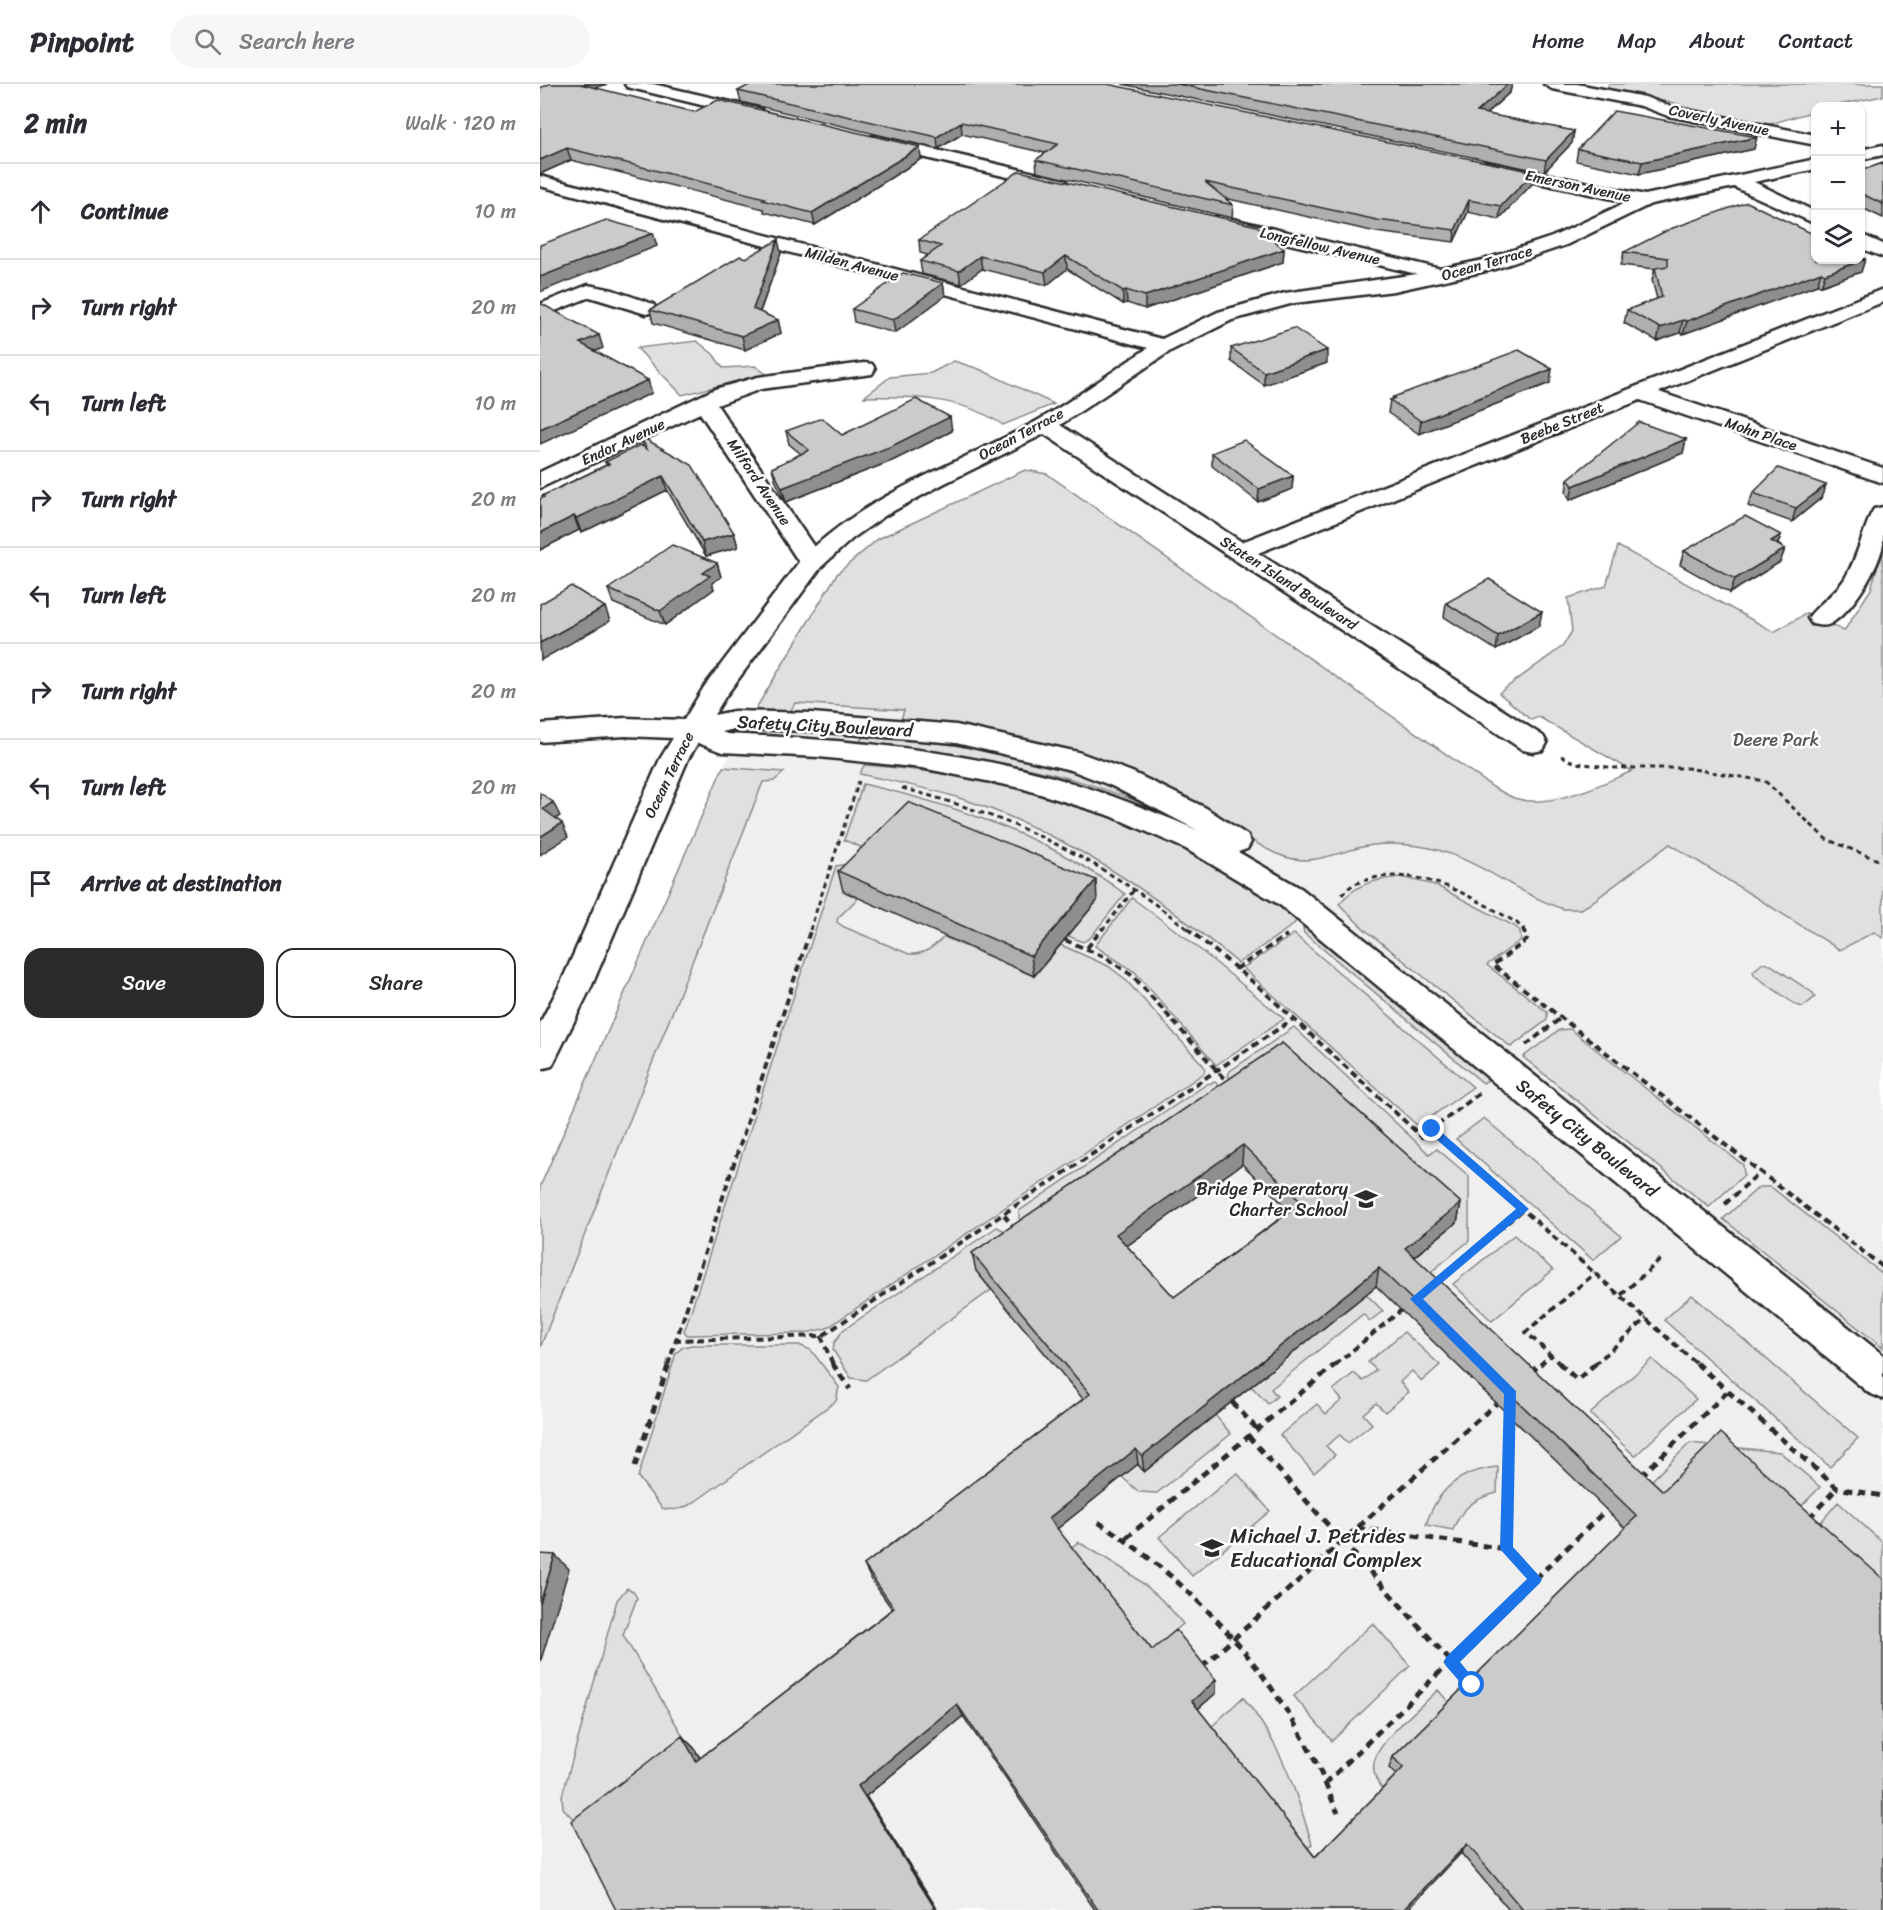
<!DOCTYPE html>
<html lang="en">
<head>
<meta charset="utf-8">
<style>
  :root { --surface:#fff; --page:#f7f7f7; --text:#2b2b33; --muted:#7c7c81; --line:#e1e1e2; --accent:#2b2b2b }
  body { margin:0; font-family:Sriracha,sans-serif; background:var(--page); color:var(--text) }
  .controls { position:absolute; right:18px; top:18px; display:grid; overflow:hidden; border-radius:12px; box-shadow:0 2px 4px #0004 }
  .controls button { width:54px; height:54px; display:grid; place-items:center; padding:0; border:0; border-bottom:2px solid var(--line); background:var(--surface); color:var(--text); font:30px sans-serif }
  .stop { position:absolute; width:18px; height:18px; margin:-14px; border:4px solid #1a73e8; border-radius:50%; background:#fff }
  .stop.end { background:#1a73e8; border-color:#fff; box-shadow:0 2px 6px #0008 }
  .list { margin:0; padding:0; list-style:none }
  h2 { display:flex; justify-content:space-between; align-items:center; height:78px; margin:0; padding:0 24px; font-size:26px }
  h2 small { font-size:20px; font-weight:400; color:var(--muted) }
  .list li { display:grid; grid-template-columns:39px 1fr auto; gap:18px; align-items:center; box-sizing:border-box; height:96px; padding:0 24px; border-top:2px solid var(--line) }
  .list b { display:block; font-size:22px; white-space:nowrap }
  .list em { font-size:20px; font-style:normal; color:var(--muted) }
  .actions { display:flex; gap:12px; padding:18px 24px }
  .actions a { flex:1; padding:14px 0; border:2px solid var(--accent); border-radius:18px; text-align:center; font-size:21px; color:var(--accent) }
  .actions .main { background:var(--accent); color:#fff }
  .icon { flex:none; width:33px; height:33px; fill:none; stroke:currentColor; stroke-width:2; stroke-linecap:round; stroke-linejoin:round }
  .map { position:relative; flex:none; width:1343px; height:1826px; overflow:hidden }
  header { display:flex; align-items:center; gap:36px; box-sizing:border-box; height:84px; padding:0 30px; background:var(--surface); border-bottom:2px solid var(--line) }
  header strong { font-size:28px }
  nav { display:flex; gap:33px; margin-inline-start:auto; font-size:21px }
  .search { width:420px; height:54px; background:var(--page); display:flex; align-items:center; gap:15px; box-sizing:border-box; padding:0 21px; border-radius:33px; color:var(--muted); font-size:22px }
  main { display:flex }
  aside { flex:1; background:var(--surface) }
  .map>svg:first-child { display:block }
</style>
</head>
<body>
<header>
<strong>Pinpoint</strong>
<div class="search"><svg class="icon" aria-label="search" viewBox="0 0 24 24"><circle cx="10" cy="10" r="6"/><path d="M15 15l6 6"/></svg>Search here</div>
<nav><a>Home</a><a>Map</a><a>About</a><a>Contact</a></nav>
</header>
<main>
<aside>
<h2>2 min<small>Walk · 120 m</small></h2>
<ul class="list">
<li><svg class="icon" aria-label="ahead" viewBox="0 0 24 24"><path d="M12 20V5M6 11l6-6 6 6"/></svg><div><b>Continue</b></div><em>10 m</em></li>
<li><svg class="icon" aria-label="right" viewBox="0 0 24 24"><path d="M7 20v-9h11M14 6l5 5-5 5"/></svg><div><b>Turn right</b></div><em>20 m</em></li>
<li><svg class="icon" aria-label="left" viewBox="0 0 24 24"><path d="M17 20v-9H6M10 6l-5 5 5 5"/></svg><div><b>Turn left</b></div><em>10 m</em></li>
<li><svg class="icon" aria-label="right" viewBox="0 0 24 24"><path d="M7 20v-9h11M14 6l5 5-5 5"/></svg><div><b>Turn right</b></div><em>20 m</em></li>
<li><svg class="icon" aria-label="left" viewBox="0 0 24 24"><path d="M17 20v-9H6M10 6l-5 5 5 5"/></svg><div><b>Turn left</b></div><em>20 m</em></li>
<li><svg class="icon" aria-label="right" viewBox="0 0 24 24"><path d="M7 20v-9h11M14 6l5 5-5 5"/></svg><div><b>Turn right</b></div><em>20 m</em></li>
<li><svg class="icon" aria-label="left" viewBox="0 0 24 24"><path d="M17 20v-9H6M10 6l-5 5 5 5"/></svg><div><b>Turn left</b></div><em>20 m</em></li>
<li><svg class="icon" aria-label="arrive" viewBox="0 0 24 24"><path d="M6 21V4h12l-3 4 3 4H6"/></svg><div><b>Arrive at destination</b></div></li>
</ul>
<div class="actions"><a class="main">Save</a><a>Share</a></div>
</aside>
<div class="map">
<svg width="1343" height="1826" viewBox="0 0 1343 1826">
  <rect width="100%" height="100%" fill="#fff"/>
  <filter id="ink" filterUnits="userSpaceOnUse"><feTurbulence type="fractalNoise" baseFrequency=".0167" numOctaves="2"/><feDisplacementMap in="SourceGraphic" scale="12" xChannelSelector="R" yChannelSelector="G"/><feConvolveMatrix kernelMatrix="1 2 1 2 8 2 1 2 1" color-interpolation-filters="sRGB"/></filter>
  <g filter="url(#ink)">
    <path fill="#efefef" d="M246,571L953,703L975,714L995,717L1055,703L1093,686L1171,741L1343,854V1826H0V1103L182,685Z"/>
    <path fill="#e0e0e0" stroke="#868686" stroke-width="1.5" d="M1069,0H1343V12L1294,22H1276L1275,27L1227,41L1139,25V20L1066,5Z
      M157,257L173,270L183,284L215,282L226,290L142,311L97,264Z
      M414,277L439,285L514,320L463,341C422,313 373,312 324,313L350,293L391,289Z
      M485,386L507,390L953,703C960,707 967,711 974,714C1010,726 1060,701 1092,687L999,633L991,636L959,609L1023,562L1032,547L1028,514L1066,502L1078,462L1234,548L1267,529L1304,547L1331,505L1343,462V854L1334,848L1300,866L1130,760L1048,821L1040,825H1023C972,808 933,769 878,762C864,760 848,759 833,761C802,765 776,783 745,773C717,764 696,743 672,728C657,719 642,712 628,704C545,660 453,645 361,636L364,626L255,619L250,628L215,626L297,490L338,455Z
      M327,651C428,660 526,675 616,723L611,724C522,683 422,670 326,662L321,659V655Z
      M324,681C486,693 626,737 758,834L753,841L698,879C613,808 520,745 413,712C383,703 351,697 320,690Z
      M183,683L244,688L234,697L223,698L0,1264V1103Z
      M323,700C416,721 508,753 585,810L550,854L543,858L528,852L557,816L330,767L304,756Z
      M320,778L303,807L318,814L298,834L297,838L304,843L369,870C385,871 393,863 404,853L494,892L521,861L568,882L584,894L663,981L665,984L664,989L287,1244L266,1249L147,1251L144,1247L146,1242L296,782Z
      M860,793L895,801L976,843L980,847L981,856L947,881L1007,928V936L971,963L823,844L799,820C816,800 832,796 860,793Z
      M592,814L646,854L744,935L676,981L595,888L555,862Z
      M767,841L946,989L948,996L943,999L764,849L763,844Z
      M754,850L933,1003L878,1042L703,884Z
      M1223,879L1231,881L1273,909L1275,913L1263,923L1256,921L1214,891L1213,887Z
      M754,943L889,1070L897,1065L929,1092V1157L881,1196L865,1180L917,1137L702,1005L688,992L690,987Z
      M1030,945L1203,1081L1204,1091L1169,1123L983,973L1019,946Z
      M675,998L691,1012L492,1149L479,1134V1127L667,1000Z
      M944,1034L1081,1152L1053,1176L916,1055Z
      M1219,1103H1231L1343,1190V1264L1183,1135Z
      M457,1143L465,1147L436,1187L451,1206L326,1296L311,1294L293,1266L294,1259L303,1246Z
      M974,1151L1013,1186L952,1237L913,1200Z
      M826,1210L843,1227L830,1237L823,1230L731,1305L737,1312L728,1320L711,1302Z
      M1152,1211L1318,1354L1290,1383L1124,1236Z
      M864,1248L900,1281L882,1297L872,1287L860,1298L869,1308L845,1328L836,1319L823,1330L832,1340L808,1359L800,1351L786,1362L795,1371L774,1389L740,1351L777,1320L786,1330L802,1316L793,1306L814,1289L823,1297L836,1286L828,1278Z
      M152,1261H259L271,1266L299,1303L296,1317L156,1417C145,1424 135,1428 122,1424L98,1393L136,1269L143,1263Z
      M1112,1275L1156,1315L1095,1372L1050,1330Z
      M675,1331L691,1350L617,1409L599,1408L582,1393L597,1380L604,1387Z
      M1150,1359L1240,1368L1280,1403L1248,1436L1118,1418L1104,1404Z
      M958,1383L957,1409C935,1414 921,1424 913,1446L886,1441C897,1405 921,1386 958,1383Z
      M697,1389L730,1427L652,1492L619,1453Z
      M1298,1418L1343,1459V1521L1268,1453Z
      M538,1458C580,1482 613,1501 643,1540L608,1571L527,1467Z
      M87,1504L93,1507L97,1514L83,1551L143,1652L34,1736L23,1724L22,1712L77,1516Z
      M833,1539L870,1582L792,1657L754,1612Z
      M898,1606L912,1622L850,1684L859,1695L845,1709C838,1700 832,1691 834,1679C837,1657 881,1623 898,1606Z
      M703,1613C742,1663 754,1700 772,1760L763,1769L667,1647Z"/>
    <g fill="none" stroke-linecap="round" stroke-linejoin="round">
      <g stroke="#2b2b2b" stroke-width="5">
        <path id="minor" d="M85,0H113L221,25L223,29L215,34L87,3Z
          M1004,0H1037L1105,13L1132,23L1276,51V61L1128,32L1101,22L1012,5Z
          M336,52L525,96L528,100L525,104L519,105L330,61L327,57L330,53Z
          M1343,61V71L1320,76V66Z
          M1276,75V85L1214,98L1276,128V140L1194,103L1111,120L1026,161L955,185L854,207L754,219L692,236L632,266L520,341L702,458L1343,205V218L1119,308L1343,384V399L1100,316L718,469L1003,652L1007,659L1003,666L993,668L983,666L504,350L403,400L346,431L313,454L281,483L185,613L174,631L194,627L272,629L416,641L538,668L592,688L666,724L707,751L711,758L707,765L698,768L762,805L1343,1271V1315L1329,1309L740,821L646,765L571,732L481,704L382,684L279,673L182,668L158,659L148,675L52,901L12,982L0,985V939L20,901L120,675L133,654L85,652L0,658V640L85,634L144,636L164,603L259,478L160,329L0,404V388L175,305L218,293L324,279L332,280L335,285L332,290L221,305L177,321L274,463C339,405 422,378 497,337C535,315 571,288 608,264L0,102V92L622,255L678,228L745,209L877,190L673,142L671,138L673,134L680,132L901,185L943,176L1012,153L1087,118L943,87L940,83L943,79L949,78L1105,111ZM194,645L272,647L416,659L531,686L572,702L657,746C601,722 544,700 485,686C387,662 287,655 187,650L182,648Z
          M1320,150L1343,160V173L1320,164Z
          M48,201L73,206L113,220L116,224L113,228L106,230L50,213L0,233V220Z
          M1343,423C1343,435 1343,448 1343,460C1339,484 1312,528 1290,540C1284,543 1278,541 1272,540L1268,534C1278,520 1294,511 1304,496C1316,477 1322,451 1331,430L1334,425Z"/>
      </g>
      <path stroke="#2b2b2b" stroke-width="3" stroke-dasharray="5 4" stroke-linecap="butt" d="M1021,672L1036,679L1076,684H1147L1225,697L1286,755L1343,778
        M362,704C475,734 557,773 649,846
        M802,811C810,800 821,797 834,794C886,784 934,814 977,839L984,846
        M270,846L319,697
        M562,846L594,806"/>
      <path stroke="#2b2b2b" stroke-width="4" stroke-dasharray="7 4.5" stroke-linecap="butt" d="M647,844L719,903L882,1053L940,1009
        M983,844L987,856L953,881L1343,1183
        M525,856L565,873L593,892L688,999
        M547,864L563,844
        M696,885L747,851
        M986,961L1021,934
        M892,1045L1158,1281
        M1185,1120L1220,1088
        M464,1131L476,1145
        M896,1197L984,1125
        M1081,1211L1121,1175
        M281,1252L293,1281
        M134,1256L282,1252L753,935
        M128,1281L271,844
        M795,1281L865,1223
        M1000,1281L1010,1271
        M1021,1281L986,1248L1055,1189
        M1054,1281L1107,1234"/>
      <path stroke="#2b2b2b" stroke-width="5" stroke-dasharray="8 6" stroke-linecap="butt" d="M292,1279L310,1305
        M1019,1279L1037,1296L1056,1279
        M1156,1279L1297,1404L1343,1412
        M991,1289L1001,1279
        M692,1318L717,1345
        M708,1352L932,1601
        M95,1382L129,1279
        M1101,1392L1188,1307
        M1269,1434L1297,1404
        M558,1438C649,1496 722,1575 772,1671C782,1689 789,1710 798,1729
        M817,1444L966,1465L996,1495
        M586,1454L797,1279
        M966,1465L969,1328
        M662,1583L960,1316
        M785,1700L1069,1423"/>
      <use href="#minor" fill="#fff" fill-rule="evenodd"/>
    </g>
    <path fill="#afafaf" stroke="#2b2b2b" stroke-width="1.5" fill-rule="evenodd" d="M9,0H68L54,4L154,28L381,75L275,141L224,128V125L31,76L0,90Z
      M582,0H972L970,8L946,30L1034,47L1032,59L1004,88Z
      M198,7L994,88L992,100L959,135L928,128L914,158L836,148L684,114L693,121L692,134L497,88L496,76L505,69L422,50L398,65L201,18Z
      M1038,65H1214L1099,90L1036,77Z
      M1343,79V134L1320,123V87Z
      M379,156L744,165L743,178L605,225L587,219L583,220L527,185L507,201L442,185L421,200L382,190L380,177L388,171L380,169Z
      M1084,168L1325,175L1321,188L1281,202L1277,201L1143,250L1140,249L1117,257L1084,239L1087,226L1117,215L1112,196L1115,185L1081,181Z
      M241,169L220,228L238,236L241,249L205,266L113,239L110,226L206,174Z
      M403,199L405,212L355,249L314,238L312,225Z
      M691,264L787,279L724,301L691,277Z
      M1010,299L879,350L848,329L850,316L853,315V313Z
      M246,347L302,351L412,347L354,376L246,418L236,398L232,384L261,370L249,360Z
      M100,352L194,449L198,463L166,472L127,406L51,444L41,448L39,446L0,466V415L3,414L2,412L66,381L65,378L103,362Z
      M1146,355L1143,369L1030,416L1026,408L1028,395Z
      M672,369L753,392L752,405L718,418L672,382Z
      M1213,409L1281,414L1252,438L1208,422Z
      M1241,451L1238,460L1245,465L1240,478L1190,509L1140,481L1144,467Z
      M177,479L181,493L172,499L174,505L125,541L73,519L68,505Z
      M906,519L999,542L956,566L904,533Z
      M298,787L557,817L494,892L303,807Z
      M742,959L921,1119L917,1138L874,1173L1123,1407L1343,1826H969L921,1769L867,1826H555L423,1632L326,1712L76,1826L142,1652L154,1664L160,1674L352,1525L331,1495L324,1481L543,1315L436,1187L432,1169ZM702,1080L750,1127L634,1213L587,1162ZM836,1202L1085,1444L853,1673L849,1684L856,1691L775,1773L658,1625L676,1609V1596L612,1566L517,1445L598,1380L604,1388Z"/>
    <path fill="#8e8e8e" stroke="#2b2b2b" stroke-width="1.5" d="M31,0H68L34,9Z
      M968,0H972L970,8L935,40L937,28Z
      M421,38L422,50L398,65L397,53Z
      M1034,47L1032,59L1004,88L1006,76Z
      M1217,53L1214,65L1099,90L1102,78Z
      M380,63L381,75L275,141L272,129Z
      M27,64L31,76L0,90V76Z
      M994,88L992,100L959,135L961,122Z
      M929,116L928,128L914,158L915,146Z
      M113,149L117,162L0,208V193Z
      M238,156L241,169L216,238L213,225Z
      M744,165L743,178L605,225V212Z
      M440,172L442,185L421,200L419,187Z
      M526,172L527,185L507,201L505,188Z
      M1325,175L1321,188L1281,202L1285,190Z
      M1281,188L1277,201L1143,250L1147,237Z
      M403,199L405,212L355,249L353,236Z
      M586,206L587,219L583,220V207Z
      M238,236L241,249L205,266L202,252Z
      M1143,236L1140,249L1117,257L1120,244Z
      M59,251L63,264L45,272L40,259Z
      M787,266V279L724,301V288Z
      M1012,285L1010,299L879,350L881,337Z
      M108,296L112,309L0,360V345Z
      M410,333L412,347L354,376L246,418L242,404Z
      M1146,355L1143,369L1030,416L1033,402Z
      M123,392L127,406L51,444L41,448L36,434Z
      M753,392L752,405L718,418L719,405Z
      M1286,401L1281,414L1252,438L1256,424Z
      M34,432L39,446L0,466V449Z
      M194,449L198,463L166,472L162,458Z
      M1241,451L1236,465L1231,457Z
      M1245,465L1240,478L1190,509L1195,495Z
      M177,479L181,493L172,499L174,505L125,541L120,527L163,489Z
      M65,523L70,537L1,576L0,559Z
      M1002,528L999,542L956,566L958,552Z
      M13,718L20,732L9,739L3,725Z
      M22,739L28,753L0,771V753Z
      M556,796L557,817L494,892L491,872Z
      M703,1061L702,1080L578,1168L576,1150Z
      M921,1119L917,1138L862,1182L865,1164Z
      M839,1184L836,1202L604,1388L602,1372Z
      M596,1365L598,1380L512,1449L509,1434Z
      M15,1471L29,1485L0,1579V1519Z
      M676,1596V1609L653,1629L652,1617Z
      M417,1620L423,1632L326,1712L398,1826H396L318,1702Z
      M142,1652L154,1664L168,1688L156,1677Z
      M927,1760L921,1769L867,1826H863Z"/>
    <path fill="#cbcbcb" stroke="#2b2b2b" stroke-width="1.5" fill-rule="evenodd" d="M9,0H40L154,28L178,16L380,63L272,129L222,116L225,114L27,64L0,76V4Z
      M211,0H567L994,88L961,122L929,116L915,146L837,136L665,98L693,121L496,76L518,60L421,38L397,53L198,7Z
      M637,0H968L937,28L1034,47L1006,76Z
      M1074,27L1217,53L1102,78L1038,65Z
      M1343,79V120L1320,109V87Z
      M479,87L717,142L744,165L605,212L586,206L583,207L526,172L505,188L440,172L419,187L380,177L401,162L379,156Z
      M1207,118L1275,151V176H1320V173L1325,175L1285,190L1281,188L1147,237L1143,236L1120,244L1087,226L1122,213L1115,184L1128,182V174L1084,168L1130,145Z
      M66,136L113,149L0,193V161Z
      M238,156L213,225L238,236L202,252L110,226L200,172L206,174Z
      M363,189L403,199L353,236L312,225Z
      M0,220H2L59,251L40,259L108,296L0,345Z
      M754,244L787,266L724,288L691,264Z
      M979,266L1012,285L881,337L850,316L855,314L853,313Z
      M376,315L410,333L352,362L242,404L232,384L269,366L246,347L282,334L302,351Z
      M1099,338L1146,355L1033,402L1028,395Z
      M100,352L152,381L194,449L162,458L123,392L46,430L36,434L34,432L0,449V415L4,413L2,412L69,380L65,378L100,361L107,365Z
      M704,356L753,392L719,405L672,369Z
      M1238,384L1286,401L1256,424L1213,409Z
      M1205,432L1241,451L1231,457L1245,465L1195,495L1144,467Z
      M132,461L177,479L163,489L170,492L120,527L68,505Z
      M949,495L1002,528L958,552L906,519Z
      M31,502L65,523L0,559V520Z
      M0,709L13,718L3,725L22,739L0,753Z
      M368,718L556,796L491,872L298,787Z
      M742,959L921,1119L865,1164L1123,1407L1181,1349L1343,1495V1826H983L927,1760L863,1826H558L417,1620L318,1702L396,1826H76L31,1737L142,1652L156,1677L354,1524L324,1481L550,1310L432,1169ZM703,1061L762,1119L634,1213L576,1150ZM839,1184L1097,1432L853,1673L863,1684L775,1773L652,1617L676,1596L658,1573L636,1546L612,1566L509,1434L596,1365L602,1372Z
      M0,1470L15,1471L0,1519Z"/>
  </g>
  <path fill="#1a73e8" d="M892,1040L989,1125L883,1215L976,1307L973,1463L1002,1495L1000,1499L920,1578L939,1601L937,1606L932,1608L927,1606L906,1582L904,1578L906,1573L987,1495L960,1465L964,1310L870,1215L976,1125L888,1048L887,1045Z"/>
  <defs>
    <g id="school-bare" transform="scale(1.8)"><path d="M0-5L7-2L0 1L-7-2ZM-4 1L0 2.5L4 1V4Q0 6-4 4Z" fill="#2b2b2b" stroke="#fff" stroke-width="2.5" paint-order="stroke"/></g>
  </defs>
  <g fill-rule="evenodd">
    <use href="#school-bare" x="826" y="1115"/>
    <use href="#school-bare" x="672" y="1464"/>
  </g>
  <g text-anchor="middle" stroke-width="5" stroke-linejoin="round" paint-order="stroke">
    <g font-size="15" fill="#2b2b2b" stroke="#fff">
      <text transform="translate(1179 36) rotate(12)" y="5">Coverly Avenue</text>
      <text transform="translate(1038 102) rotate(12)" y="5">Emerson Avenue</text>
      <text transform="translate(780 162) rotate(13)" y="5">Longfellow Avenue</text>
      <text transform="translate(947 179) rotate(-16)" y="5">Ocean Terrace</text>
      <text transform="translate(312 180) rotate(15)" y="5">Milden Avenue</text>
      <text transform="translate(1022 339) rotate(-22)" y="5">Beebe Street</text>
      <text transform="translate(481 350) rotate(-28)" y="5">Ocean Terrace</text>
      <text transform="translate(1221 350) rotate(19)" y="5">Mohn Place</text>
      <text transform="translate(83 358) rotate(-25)" y="5">Endor Avenue</text>
      <text transform="translate(219 398) rotate(56)" y="5">Milford Avenue</text>
      <text transform="translate(749 499) rotate(33)" y="5">Staten Island Boulevard</text>
      <text transform="translate(129 691) rotate(-64)" y="5">Ocean Terrace</text>
    </g>
    <g font-size="18" fill="#2b2b2b" stroke="#fff">
      <text transform="translate(285 642) rotate(3)" y="6">Safety City Boulevard</text>
      <text transform="translate(1047 1054) rotate(39)" y="6">Safety City Boulevard</text>
    </g>
    <g font-size="18" fill="#585858" stroke="#fff">
      <text x="1236" y="662">Deere Park</text>
    </g>
    <g font-size="18" fill="#2b2b2b" stroke="#fff" text-anchor="end">
      <text x="808" y="1111">Bridge Preperatory<tspan x="808" dy="21">Charter School</tspan></text>
    </g>
    <g font-size="21" fill="#2b2b2b" stroke="#fff" text-anchor="start">
      <text x="690" y="1459">Michael J. Petrides<tspan x="690" dy="24">Educational Complex</tspan></text>
    </g>
  </g>
</svg>
<div class="controls">
<button>+</button>
<button>−</button>
<button><svg class="icon" aria-label="layers" viewBox="0 0 24 24"><path d="M12 4l9 5-9 5-9-5zM3 14l9 5 9-5"/></svg></button>
</div>
<div class="stop" style="left:932px;top:1601px"></div>
<div class="stop end" style="left:892px;top:1045px"></div>
</div>
</main>
</body>
</html>
